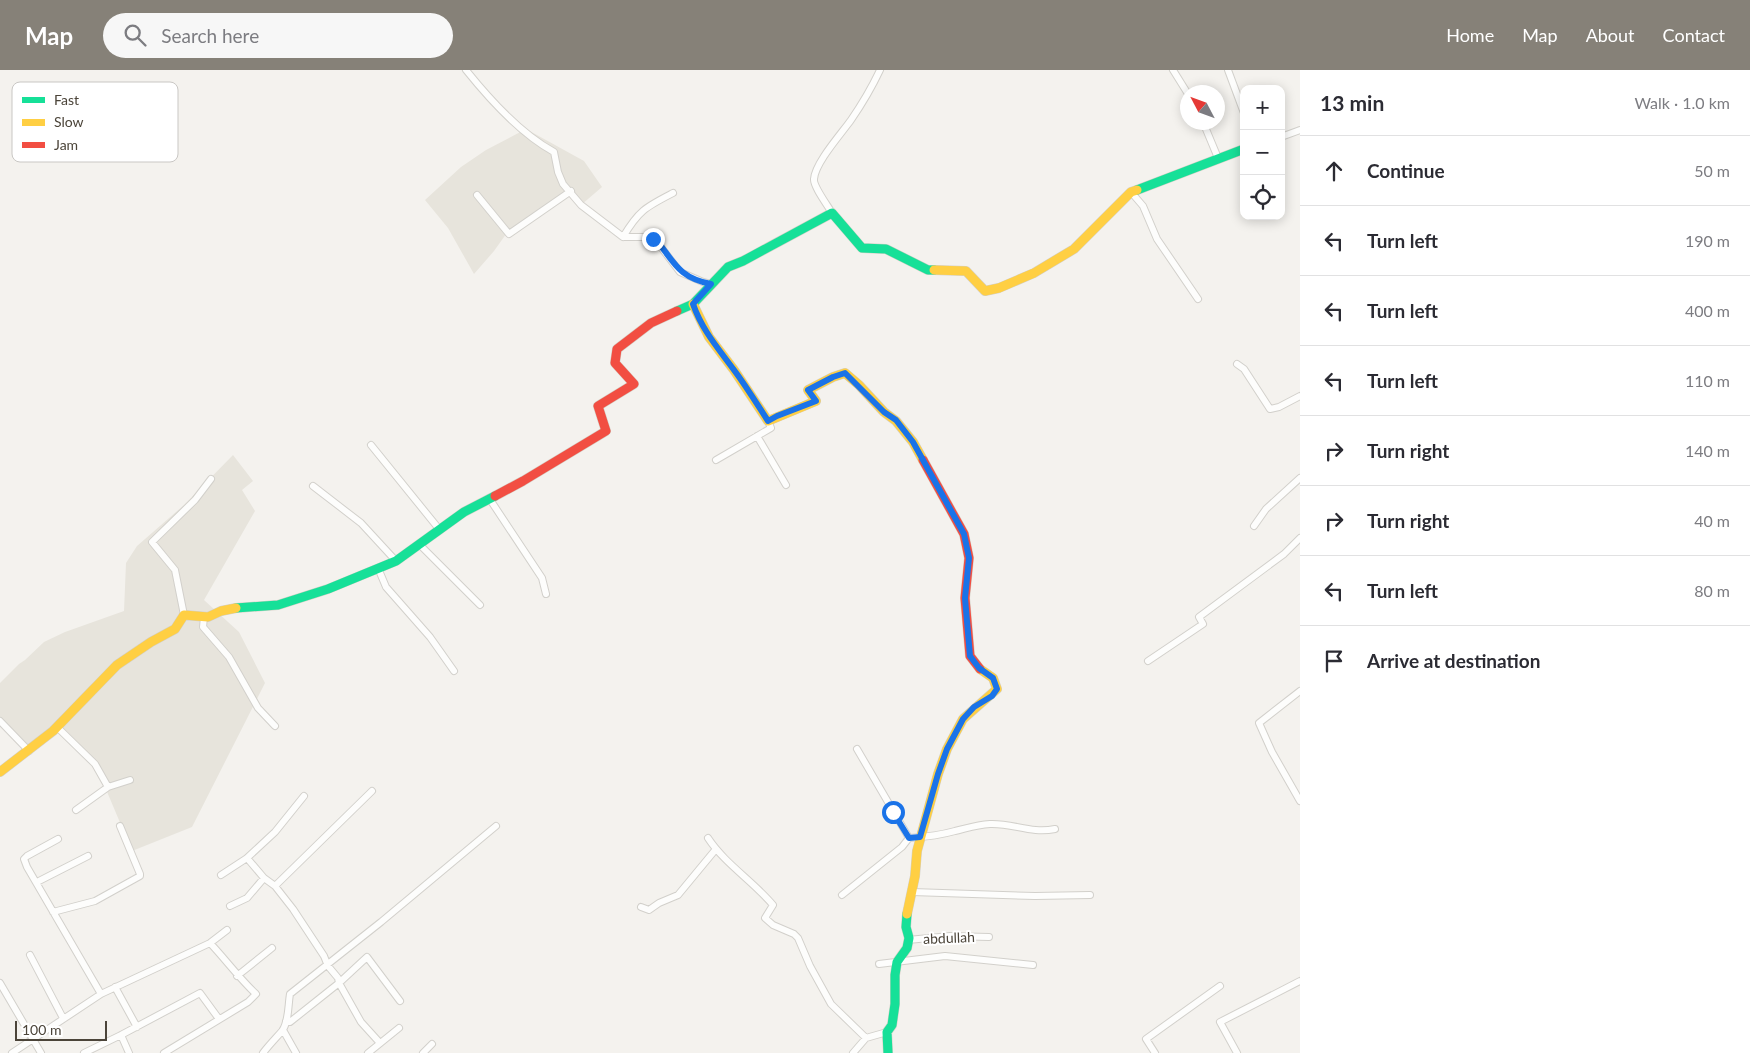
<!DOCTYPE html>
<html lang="en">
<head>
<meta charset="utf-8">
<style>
  :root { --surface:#fff; --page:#f7f7f7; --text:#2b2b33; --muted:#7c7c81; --line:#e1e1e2; --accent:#868178 }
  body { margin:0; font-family:Lato,sans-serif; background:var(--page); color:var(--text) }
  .controls { position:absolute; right:15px; top:15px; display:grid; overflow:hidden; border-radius:10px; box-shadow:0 2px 12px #0003 }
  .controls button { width:45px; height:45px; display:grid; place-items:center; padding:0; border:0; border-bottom:1px solid var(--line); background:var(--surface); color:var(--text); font:25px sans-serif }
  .compass { position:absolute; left:1180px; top:15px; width:45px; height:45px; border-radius:50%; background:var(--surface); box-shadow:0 2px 12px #0003; rotate:311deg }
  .scale { position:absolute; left:15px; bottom:12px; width:92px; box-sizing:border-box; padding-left:5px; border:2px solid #4b4439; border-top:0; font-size:14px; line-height:18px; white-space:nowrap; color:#4b4439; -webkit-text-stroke:4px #fff; paint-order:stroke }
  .stop { position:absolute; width:15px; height:15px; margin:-11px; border:4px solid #1a73e8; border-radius:50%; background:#fff }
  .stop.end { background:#1a73e8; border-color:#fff; box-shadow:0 1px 5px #0008 }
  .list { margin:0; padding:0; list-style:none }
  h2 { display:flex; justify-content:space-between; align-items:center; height:65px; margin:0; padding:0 20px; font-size:21px }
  h2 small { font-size:16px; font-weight:400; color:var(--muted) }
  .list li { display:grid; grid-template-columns:32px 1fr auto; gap:15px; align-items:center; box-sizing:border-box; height:70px; padding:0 20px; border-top:1px solid var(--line) }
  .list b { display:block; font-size:19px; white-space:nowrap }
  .list em { font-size:16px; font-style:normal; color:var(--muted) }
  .icon { flex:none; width:28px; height:28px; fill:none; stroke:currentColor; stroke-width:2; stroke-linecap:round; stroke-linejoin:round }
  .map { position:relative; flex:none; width:1300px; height:983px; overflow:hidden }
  header { display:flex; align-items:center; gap:30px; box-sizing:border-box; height:70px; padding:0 25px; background:var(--accent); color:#fff }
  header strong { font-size:24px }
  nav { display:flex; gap:28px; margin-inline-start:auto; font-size:18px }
  .search { width:350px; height:45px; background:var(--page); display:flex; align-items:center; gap:12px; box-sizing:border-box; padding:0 18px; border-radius:28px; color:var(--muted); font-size:19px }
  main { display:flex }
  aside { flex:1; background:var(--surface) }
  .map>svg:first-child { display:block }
</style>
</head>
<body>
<header>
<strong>Map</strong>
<div class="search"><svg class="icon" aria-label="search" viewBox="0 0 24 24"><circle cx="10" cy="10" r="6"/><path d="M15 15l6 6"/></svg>Search here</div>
<nav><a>Home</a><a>Map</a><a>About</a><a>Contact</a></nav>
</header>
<main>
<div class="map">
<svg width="1300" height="983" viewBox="0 0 1300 983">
  <rect width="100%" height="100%" fill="#f4f2ee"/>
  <path fill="#e7e4dc" d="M526,59L584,91L602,117L581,135L567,120L509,160L494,181L474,204L448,158L425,130L461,97L486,80Z
    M233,385L253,411L242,420L255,441L204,530L239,562L265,613L192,757L132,781L97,698L59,654L29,680L0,650V613L19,594L25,590L44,572L65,562L124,541L126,493L137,476L184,435Z"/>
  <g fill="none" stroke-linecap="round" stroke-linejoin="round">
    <g stroke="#d2d0cb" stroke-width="8">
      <path id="street" d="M466,0C490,30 521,64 554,82L558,102L563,114L581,135L623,167H646L657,172L680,202L703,212L711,214
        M1173,0L1188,24
        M1228,0L1244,43
        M1203,52L1218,88
        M1281,67L1300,60
        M1131,122L1143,136L1157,169L1198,229
        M477,125L509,164L571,121
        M832,143C828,136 813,116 814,109C815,93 841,64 851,50C862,34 872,17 880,0
        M623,167C639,140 646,137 673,123
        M1237,294L1244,299L1270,339L1279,337L1300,326
        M757,366L786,415
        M371,375L439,459
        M716,390L771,358L768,351
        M313,416L361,453L396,491
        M489,428L542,508L546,524
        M1254,456L1266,439L1300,408
        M419,474L480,535
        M378,498L386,517L430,567L454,601
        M184,545L175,500L152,472L195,430L211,409
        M204,547L203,557L229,587L258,638L275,656
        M1148,591L1203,554L1199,547L1284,484L1300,468
        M1300,621L1259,653L1272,682L1300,731
        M0,651L29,681
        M57,657L95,694L108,717
        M857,679L909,768C924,767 941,765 955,761C968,758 976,755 990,754C1013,753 1031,764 1055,759
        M76,740L108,717L130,710
        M708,768C725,794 753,811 773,835L765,848L773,855L794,864L798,868L810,896L831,934L866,968
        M58,769L27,786L24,789L27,797L101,924
        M247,788L264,808L275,816L372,721
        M221,805L247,788L275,762L304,726
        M37,812L88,786
        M275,816L293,839L324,886L328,896L338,908L339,913L361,952L380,973
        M912,822L1035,826L1090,825
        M842,825L902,777L909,768
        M230,836L247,828L264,808
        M641,837L649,840L659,833L678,825L716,779
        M53,842L95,831L140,806V804L120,756
        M908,870L950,866L989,867
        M30,885L63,948
        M879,894L945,886L1033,895
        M237,906L272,878
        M0,913L41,983
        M115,917L137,957
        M286,951L290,952L339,913L367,887L400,931
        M283,960L296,983
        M121,965L129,983
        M12,983L101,924L210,873L227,860
        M84,983L121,965L200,923L219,949
        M164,983L248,932L256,924C239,908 226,890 210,873
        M263,983C269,975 276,968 282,961C289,952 288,935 290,924L381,852L496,756
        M368,983L399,958
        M423,983L432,974
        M853,983L866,968L887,962
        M1155,983L1146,969L1220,916
        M1237,983L1220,952L1300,911"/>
    </g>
    <g stroke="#d3cfc5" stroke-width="10">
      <path id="fast" d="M1137,120L1244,79
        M677,241L693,234L728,197L743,191L832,143L862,178L886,179L928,200H934
        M236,538L278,535L328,519L396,491L464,442L495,426
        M888,983L887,962L892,955L895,934V905L897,892L907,878L909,868L906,857L907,844"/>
    </g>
    <g stroke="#d3cfc5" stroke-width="10">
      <path id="slow" d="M934,200L966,201L985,221L999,218L1034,203L1074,179L1131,122L1137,120
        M693,234L709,267L734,300L768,351L816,331L808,320L833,307L845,303L859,315L884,342L896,351L913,372L923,390
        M0,702L53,661L117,595L151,572L175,559L184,545L208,547L221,541L236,538
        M907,844L915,806L917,781L938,704L947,679L963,649L997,619L993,608L980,599"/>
    </g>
    <g stroke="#d3cfc5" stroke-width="10">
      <path id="jam" d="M923,390L964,464L969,488L965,528L970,586L980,599
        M495,426L523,411L606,361L598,336L634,314L615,293L617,279L651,253L677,241"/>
    </g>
    <use href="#street" stroke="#fdfdfc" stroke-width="6"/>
    <use href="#fast" stroke="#16e098" stroke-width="9"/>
    <use href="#slow" stroke="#ffcf43" stroke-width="9"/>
    <use href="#jam" stroke="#f24e42" stroke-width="9"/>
  </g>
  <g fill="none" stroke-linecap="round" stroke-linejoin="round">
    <path stroke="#1a73e8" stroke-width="6" d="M653,169L658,172C675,194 680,208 711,214L693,234C702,260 718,278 734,300C746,316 757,334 768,351L777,346L816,331L808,320L833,307L845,303L884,342L896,350L913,372L964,464L969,488L965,528L970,586L979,598L993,608L997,619L992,626L974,637L963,649L947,679L938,704L920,767L909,768L893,742"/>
  </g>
  <g text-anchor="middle" stroke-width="4" stroke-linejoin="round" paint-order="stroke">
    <g font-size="14" fill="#4b4439" stroke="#fff">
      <text transform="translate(949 868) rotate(-2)" y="5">abdullah</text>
    </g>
  </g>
  <rect x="12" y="12" width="166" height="80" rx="8" fill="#fff" stroke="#c9c7c4" stroke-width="1"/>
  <rect x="22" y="27" width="23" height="6" fill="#16e098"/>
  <rect x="22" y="49" width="23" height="7" fill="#ffcf43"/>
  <rect x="22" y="72" width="23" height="6" fill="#f24e42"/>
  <g font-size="14" fill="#4b4439">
    <text x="54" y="35">Fast</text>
    <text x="54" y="57">Slow</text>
    <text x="54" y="80">Jam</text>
  </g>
</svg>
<div class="controls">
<button>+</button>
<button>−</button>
<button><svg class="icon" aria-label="locate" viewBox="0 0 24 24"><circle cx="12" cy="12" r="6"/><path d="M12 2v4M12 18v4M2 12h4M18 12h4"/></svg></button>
</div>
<svg class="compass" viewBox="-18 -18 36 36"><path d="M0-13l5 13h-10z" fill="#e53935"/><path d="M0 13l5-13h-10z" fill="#7c7c81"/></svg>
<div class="scale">100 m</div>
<div class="stop" style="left:893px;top:742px"></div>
<div class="stop end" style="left:653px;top:169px"></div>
</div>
<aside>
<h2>13 min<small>Walk · 1.0 km</small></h2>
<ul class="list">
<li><svg class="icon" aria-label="ahead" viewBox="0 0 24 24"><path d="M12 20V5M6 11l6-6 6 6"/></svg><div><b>Continue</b></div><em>50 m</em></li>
<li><svg class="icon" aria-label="left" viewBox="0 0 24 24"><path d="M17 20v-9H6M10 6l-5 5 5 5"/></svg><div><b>Turn left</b></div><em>190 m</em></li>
<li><svg class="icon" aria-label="left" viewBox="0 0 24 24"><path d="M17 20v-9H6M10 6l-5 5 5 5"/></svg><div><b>Turn left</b></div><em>400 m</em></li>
<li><svg class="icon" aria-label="left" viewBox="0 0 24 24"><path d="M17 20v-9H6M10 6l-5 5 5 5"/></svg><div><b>Turn left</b></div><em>110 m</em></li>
<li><svg class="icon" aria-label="right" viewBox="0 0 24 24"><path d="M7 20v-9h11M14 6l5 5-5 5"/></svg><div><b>Turn right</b></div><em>140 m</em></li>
<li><svg class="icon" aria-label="right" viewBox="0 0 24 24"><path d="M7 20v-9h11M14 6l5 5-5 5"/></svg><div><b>Turn right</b></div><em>40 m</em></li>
<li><svg class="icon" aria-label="left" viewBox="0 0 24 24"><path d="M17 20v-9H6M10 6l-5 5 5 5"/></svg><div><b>Turn left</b></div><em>80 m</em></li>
<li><svg class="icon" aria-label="arrive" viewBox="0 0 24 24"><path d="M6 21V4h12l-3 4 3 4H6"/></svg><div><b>Arrive at destination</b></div></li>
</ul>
</aside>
</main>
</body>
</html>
